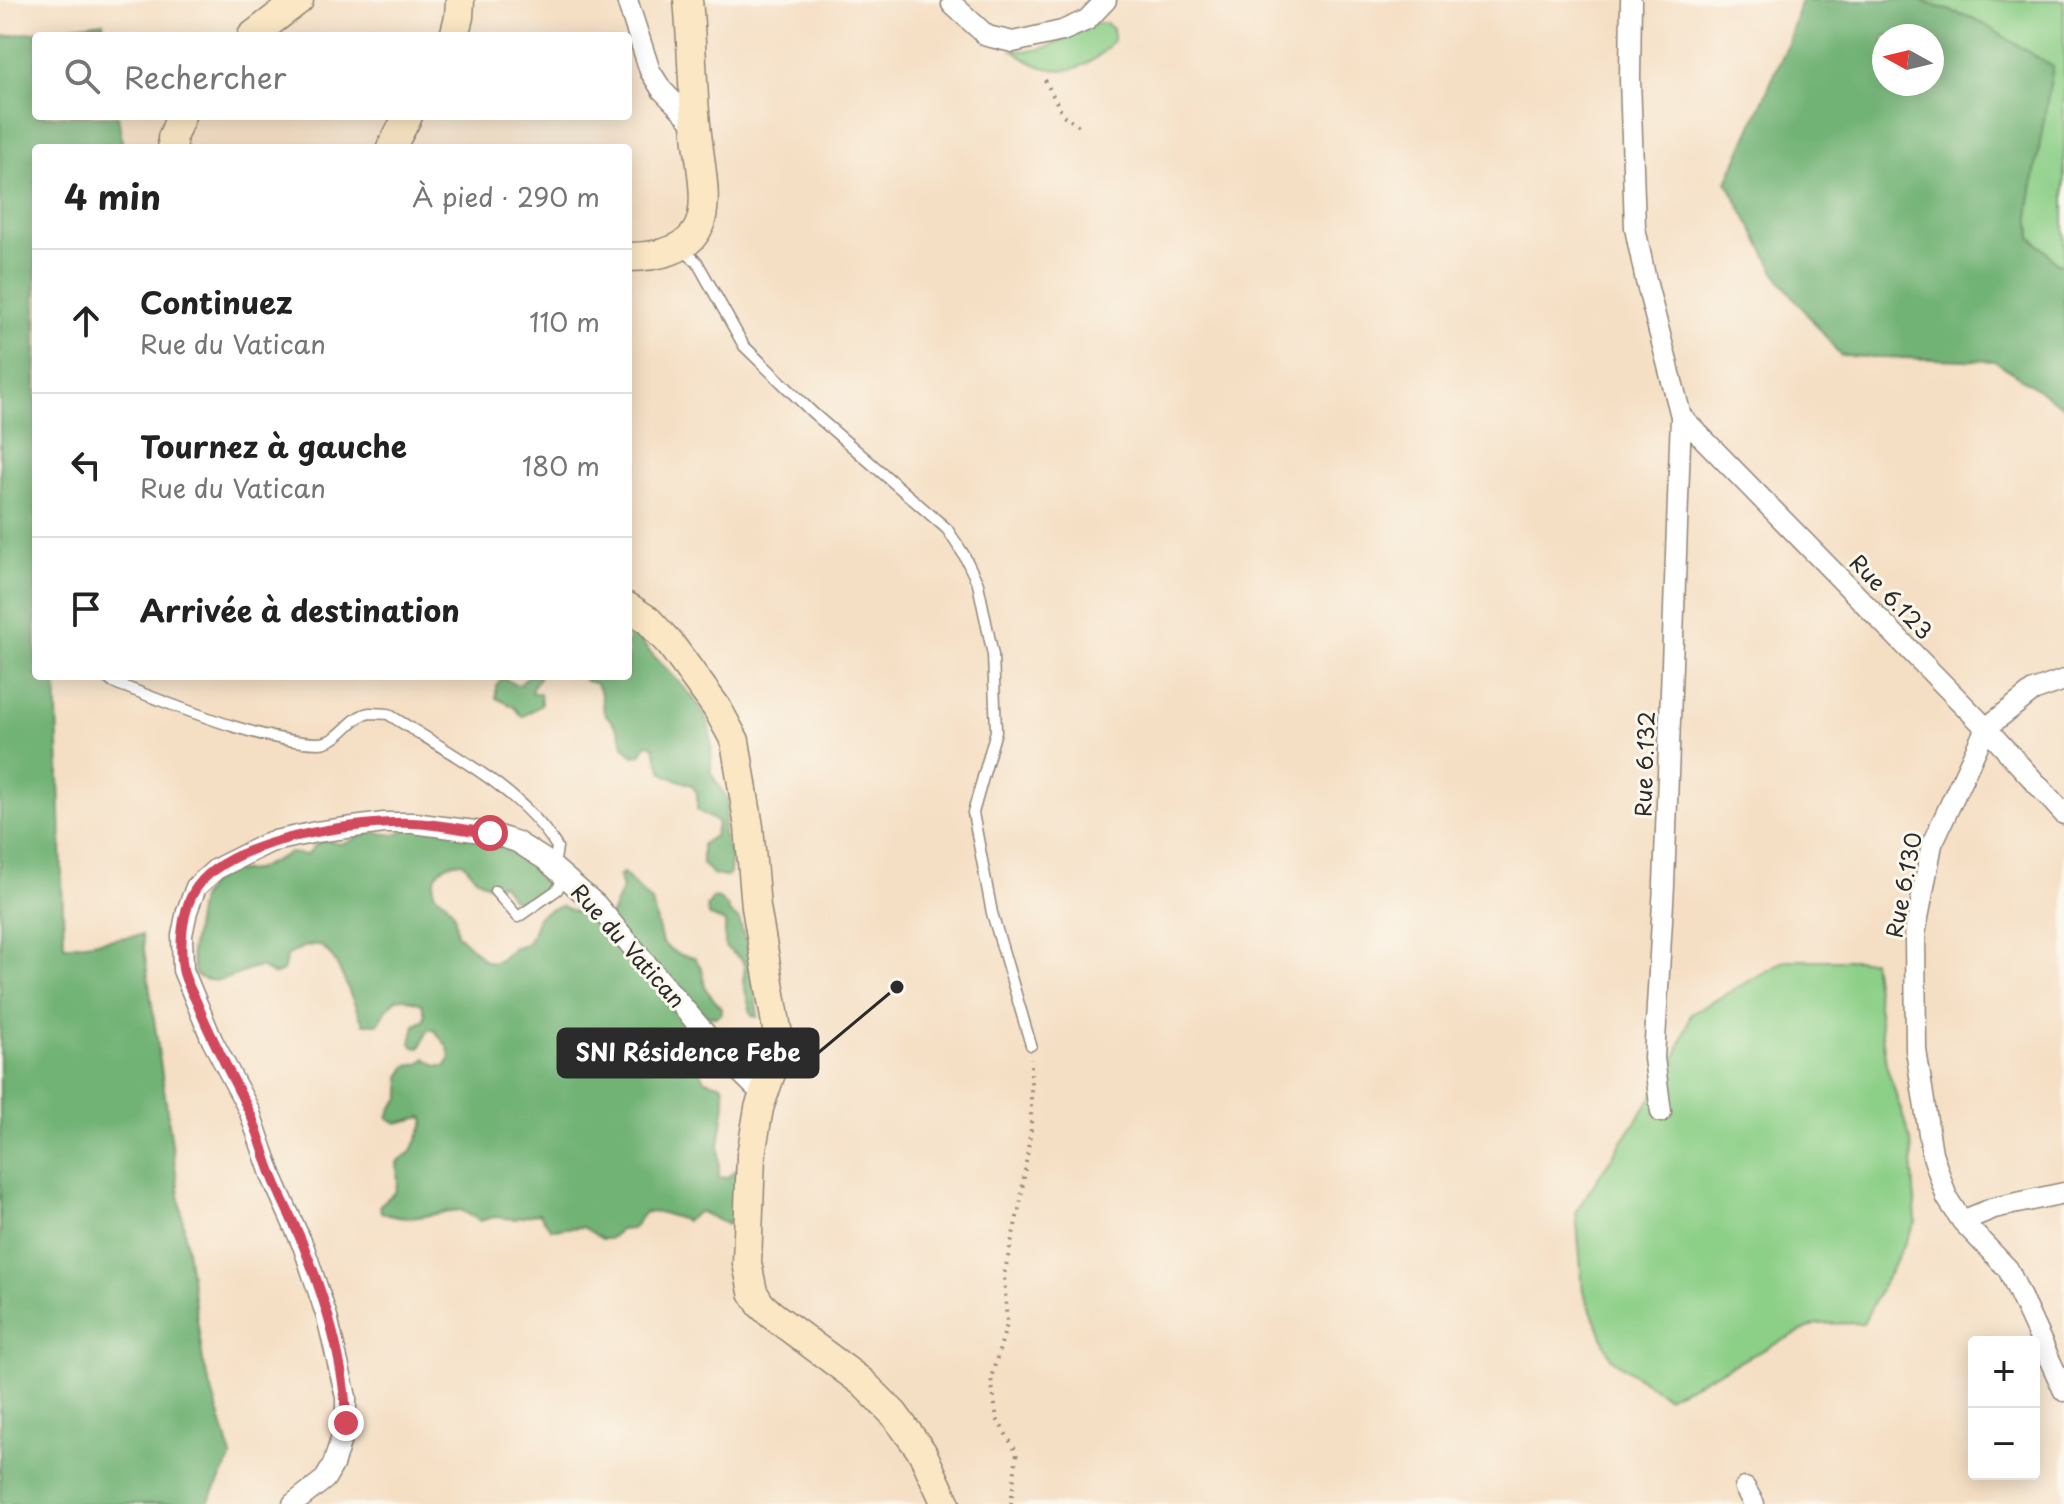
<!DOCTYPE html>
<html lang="fr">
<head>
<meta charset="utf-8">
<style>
  :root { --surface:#fff; --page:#f2f2f2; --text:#222; --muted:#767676; --line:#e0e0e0 }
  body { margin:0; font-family:"Playpen Sans",sans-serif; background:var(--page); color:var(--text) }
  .controls { position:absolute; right:24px; bottom:24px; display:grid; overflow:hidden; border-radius:8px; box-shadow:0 4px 20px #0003 }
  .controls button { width:72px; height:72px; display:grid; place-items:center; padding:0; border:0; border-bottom:2px solid var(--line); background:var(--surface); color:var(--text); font:40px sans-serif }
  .compass { position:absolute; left:1872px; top:24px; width:72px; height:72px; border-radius:50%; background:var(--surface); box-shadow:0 4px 20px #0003; rotate:278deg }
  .stop { position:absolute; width:24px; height:24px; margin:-18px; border:6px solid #d1495b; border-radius:50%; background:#fff }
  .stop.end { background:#d1495b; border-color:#fff; box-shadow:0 2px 8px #0008 }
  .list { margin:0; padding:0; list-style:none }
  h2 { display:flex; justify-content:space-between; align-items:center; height:104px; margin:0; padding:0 32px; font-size:34px }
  h2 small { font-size:26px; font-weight:400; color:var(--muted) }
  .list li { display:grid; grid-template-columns:52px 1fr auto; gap:24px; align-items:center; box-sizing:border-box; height:144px; padding:0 32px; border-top:2px solid var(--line) }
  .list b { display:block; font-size:30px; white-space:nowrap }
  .list p { margin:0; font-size:26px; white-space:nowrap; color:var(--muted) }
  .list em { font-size:26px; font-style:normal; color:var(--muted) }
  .icon { flex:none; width:44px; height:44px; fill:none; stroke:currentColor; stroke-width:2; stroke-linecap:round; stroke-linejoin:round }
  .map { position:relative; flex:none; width:2064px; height:1504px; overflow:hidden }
  .search { position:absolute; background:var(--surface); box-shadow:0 4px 20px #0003; left:32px; top:32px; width:600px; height:88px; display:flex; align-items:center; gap:20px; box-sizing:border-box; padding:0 28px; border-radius:8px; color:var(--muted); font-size:30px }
  .panel { position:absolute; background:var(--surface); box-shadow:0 4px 20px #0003; left:32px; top:144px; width:600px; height:536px; border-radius:8px }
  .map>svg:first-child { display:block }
</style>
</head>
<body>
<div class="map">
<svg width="2064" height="1504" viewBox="0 0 2064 1504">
  <rect width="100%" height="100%" fill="#fbf7ec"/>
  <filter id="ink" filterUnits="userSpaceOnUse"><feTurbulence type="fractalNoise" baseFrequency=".0125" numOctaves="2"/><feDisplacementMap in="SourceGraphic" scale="16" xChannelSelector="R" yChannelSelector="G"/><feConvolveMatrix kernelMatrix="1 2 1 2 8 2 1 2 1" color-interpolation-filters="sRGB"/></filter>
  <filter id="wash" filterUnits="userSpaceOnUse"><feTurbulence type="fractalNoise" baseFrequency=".006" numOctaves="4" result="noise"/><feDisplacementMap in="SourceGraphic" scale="32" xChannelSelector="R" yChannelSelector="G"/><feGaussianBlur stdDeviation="1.8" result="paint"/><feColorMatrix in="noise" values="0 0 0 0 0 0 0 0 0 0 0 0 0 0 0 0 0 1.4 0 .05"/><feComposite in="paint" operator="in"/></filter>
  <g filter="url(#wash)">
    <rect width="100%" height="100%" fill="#f5dfc4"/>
    <path fill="#8ccf87" stroke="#5c7d59" stroke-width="2" d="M1917,0H2064V265L2057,263L2031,237L2029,207L2052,67L1975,19Z
      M1095,23L1107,24L1113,29L1114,39C1086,77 1049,79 1013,50C1046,55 1067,37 1095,23Z
      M1786,960H1872L1886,1064L1911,1141L1916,1222L1863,1323L1816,1324L1667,1397L1611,1358L1583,1291L1576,1211L1672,1067L1691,1014Z"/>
    <path fill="#71b274" stroke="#4e6e50" stroke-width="2" fill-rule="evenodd" d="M1801,0H1917L1975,19L2053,67L2029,207L2031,237L2057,263L2064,265V407L1995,361L1841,356L1779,279L1727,182L1787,46ZM1932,36V84H1884V36Z
      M103,22L105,36H36V116H118L123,148H36V676H56L64,946L142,935L203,1361L232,1457L207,1504H0V37Z
      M628,621C642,630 638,640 649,651C664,667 702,702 708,723C713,740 711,756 711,773L728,800L723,833L731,856L730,874L726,877L714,875L702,864V844L714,836L718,823L697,810V793L692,785C659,772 665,782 654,747L651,744L646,745L641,755L633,756L625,748L619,731L604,712L600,690L595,683L585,681L582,676H628Z
      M528,676H540L532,688V693H540L541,705L522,717L513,706L496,698V686L503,677L515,685L521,684Z
      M421,815H435L515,847L551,877L548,885L522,903L512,898L502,884L488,885L476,878L463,862C444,862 431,873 434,893L446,902L454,913L457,934L485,961L492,963L500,960L513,948L528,943C542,917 528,917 561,906L573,911L611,915L622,889L619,877L623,873L652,902L662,943L677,954L695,958L702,969L705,988L721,1008V1014L715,1017C693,1014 697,1007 687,992L679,991L691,1026L690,1053L705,1080L723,1085L725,1104L719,1145V1178L728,1177L737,1168V1208L728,1225L701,1212H698L686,1221L662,1213L645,1212L632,1229L620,1230L609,1239H602L583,1227L551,1229L539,1213L515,1219L494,1217L480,1221L461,1210C432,1212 410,1225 381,1212L380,1205L395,1192L398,1183L397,1162L412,1151L425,1122L423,1117L397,1123L388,1118C393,1095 405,1111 400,1077L407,1066L419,1064L426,1058L437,1066H446C456,1052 443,1041 434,1030H428L420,1048L414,1047L411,1043L415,1025L423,1021L425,1015L422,1004L405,998L396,999L385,1011L378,1024H364C353,1009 338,947 316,945C306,944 295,951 287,956L283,971L274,975L261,967C235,972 221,989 195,975L191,953L200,899L210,884L229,872L255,870L290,853L307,855L315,845L326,840C350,850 349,837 368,833C380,831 389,837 401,833Z
      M713,898L719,899L728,907L729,912L739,920L751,959L758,1017L752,1016L743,982L745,967L742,960L725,947V922L708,915L707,907Z"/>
  </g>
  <g filter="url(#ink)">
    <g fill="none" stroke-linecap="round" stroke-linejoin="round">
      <g stroke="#908578" stroke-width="13">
        <path id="lane" d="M682,249L697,262L744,346L813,413L947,529L964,555L978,584L993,655L996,731L973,813L992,913L1031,1045
          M105,676L112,682C170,703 257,742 318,743C341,743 349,716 370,713C376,713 383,714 388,714C447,752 520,787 557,847L554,867
          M495,891L518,917L557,890L565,875"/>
      </g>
      <g stroke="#908578" stroke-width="23">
        <path id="street" d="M627,0L650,71L662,90L696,125
          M1631,0L1630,78L1635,228L1646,281L1681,416L1664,885L1654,1058L1661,1112
          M952,4L987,36L1013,42L1062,31L1087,20L1106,0
          M1681,416L1986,728L2064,814
          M2064,680L2033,691L1986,728L1932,844L1915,934L1916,1050L1932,1153L1947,1198L1962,1221L2008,1269L2064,1391
          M1962,1221L1994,1208L2064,1193
          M1745,1488L1754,1504
          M293,1504L325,1479L333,1465L346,1423V1397L327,1317L304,1248L272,1177L249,1110L212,1040L183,970L182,935L187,911L196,887L216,869L270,842L316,832L384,823H413L490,833L517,842L544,859L596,904L726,1058L753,1085L765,1094"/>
      </g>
      <g stroke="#908578" stroke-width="31">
        <path id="secondary" d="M252,36L299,0
          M454,36L459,17L460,0
          M173,148L172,138L181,116
          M391,148L408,116
          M628,257C729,256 702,193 696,124C692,83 692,41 688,0
          M628,607L648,620L671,645L717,708L735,741L749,827L756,907L778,1035L777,1056L759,1108L751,1155L747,1263L753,1292L761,1305L772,1315L862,1382L894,1414L922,1452L946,1504"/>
      </g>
      <path stroke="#908578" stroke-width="4" stroke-dasharray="2 6" stroke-linecap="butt" d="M1045,80L1063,115L1082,128
        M1011,1504L1017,1453L997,1419L991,1378L1007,1324L1004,1275L1020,1204L1031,1129V1059"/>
      <use href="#lane" stroke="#fff" stroke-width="10"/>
      <use href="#street" stroke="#fff" stroke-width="20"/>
      <use href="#secondary" stroke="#fbe7c3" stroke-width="28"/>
    </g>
  </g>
  <g fill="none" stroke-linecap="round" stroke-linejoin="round" filter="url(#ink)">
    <path stroke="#d1495b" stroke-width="10" d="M346,1423C346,1367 325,1299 304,1247C294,1222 281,1199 272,1175C263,1153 258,1128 247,1107C230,1072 211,1039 197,1003C192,992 185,981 183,969C179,946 182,907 197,887C231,839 356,821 412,823C438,824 464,830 490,833"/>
  </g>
  <g text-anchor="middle" stroke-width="6" stroke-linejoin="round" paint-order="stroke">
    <g font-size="22" fill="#2b2b2b" stroke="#fbf7ec">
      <text transform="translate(1891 597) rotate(46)" y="8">Rue 6.123</text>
      <text transform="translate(1645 764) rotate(-88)" y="8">Rue 6.132</text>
      <text transform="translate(1904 885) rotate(-79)" y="8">Rue 6.130</text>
      <text transform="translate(628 946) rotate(48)" y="8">Rue du Vatican</text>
    </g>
  </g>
  <path fill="none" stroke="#2b2b2b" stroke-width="3" d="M897 987L818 1053"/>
  <circle fill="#2b2b2b" stroke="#fbf7ec" stroke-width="3" cx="897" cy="987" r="8"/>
  <rect fill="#2b2b2b" stroke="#2b2b2b" stroke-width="3" x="558" y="1029" width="260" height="48" rx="8"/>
  <g font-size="24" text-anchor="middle" font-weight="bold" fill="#fff">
    <text x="688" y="1061">SNI Résidence Febe</text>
  </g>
</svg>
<div class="controls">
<button>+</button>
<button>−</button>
</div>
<svg class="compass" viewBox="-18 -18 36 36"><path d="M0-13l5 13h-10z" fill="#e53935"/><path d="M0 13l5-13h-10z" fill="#767676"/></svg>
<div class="stop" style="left:490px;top:833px"></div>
<div class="stop end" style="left:346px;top:1423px"></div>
<div class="search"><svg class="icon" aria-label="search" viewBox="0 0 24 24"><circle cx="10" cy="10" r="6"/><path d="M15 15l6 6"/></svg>Rechercher</div>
<section class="panel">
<h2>4 min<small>À pied · 290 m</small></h2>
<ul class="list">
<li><svg class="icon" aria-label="ahead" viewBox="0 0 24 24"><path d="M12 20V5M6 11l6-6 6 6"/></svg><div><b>Continuez</b><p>Rue du Vatican</p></div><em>110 m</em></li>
<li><svg class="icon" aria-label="left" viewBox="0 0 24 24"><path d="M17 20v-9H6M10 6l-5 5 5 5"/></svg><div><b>Tournez à gauche</b><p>Rue du Vatican</p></div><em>180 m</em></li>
<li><svg class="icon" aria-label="arrive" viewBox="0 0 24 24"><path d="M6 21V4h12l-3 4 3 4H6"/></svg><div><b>Arrivée à destination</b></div></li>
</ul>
</section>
</div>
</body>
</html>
